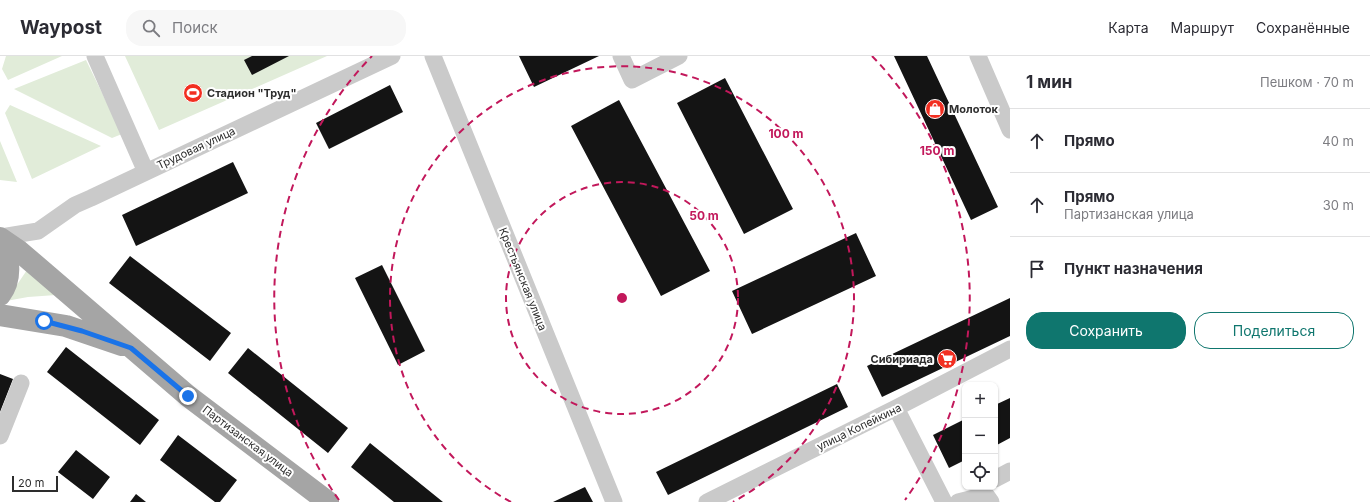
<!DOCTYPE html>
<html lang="ru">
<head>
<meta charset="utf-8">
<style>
  :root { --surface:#fff; --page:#f7f7f7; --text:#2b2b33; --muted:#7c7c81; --line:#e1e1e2; --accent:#0f766e }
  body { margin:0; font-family:Inter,sans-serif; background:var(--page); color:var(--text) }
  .controls { position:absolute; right:12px; bottom:12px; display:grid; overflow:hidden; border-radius:8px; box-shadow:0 1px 3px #0004 }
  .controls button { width:36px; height:36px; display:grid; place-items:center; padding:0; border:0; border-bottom:1px solid var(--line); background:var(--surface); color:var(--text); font:20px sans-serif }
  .scale { position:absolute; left:12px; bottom:10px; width:46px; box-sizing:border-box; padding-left:4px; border:2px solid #2d2d2d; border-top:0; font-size:11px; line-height:14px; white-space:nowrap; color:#2d2d2d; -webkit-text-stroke:3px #fff; paint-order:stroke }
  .stop { position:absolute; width:12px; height:12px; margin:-9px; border:3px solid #1a73e8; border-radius:50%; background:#fff }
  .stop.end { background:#1a73e8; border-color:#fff; box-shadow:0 1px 4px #0008 }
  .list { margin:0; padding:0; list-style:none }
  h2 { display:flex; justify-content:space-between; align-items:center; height:52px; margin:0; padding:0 16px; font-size:17px }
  h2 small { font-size:13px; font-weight:400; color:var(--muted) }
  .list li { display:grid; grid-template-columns:26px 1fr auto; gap:12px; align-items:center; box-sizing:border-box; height:64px; padding:0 16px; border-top:1px solid var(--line) }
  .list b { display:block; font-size:15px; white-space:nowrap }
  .list p { margin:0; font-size:13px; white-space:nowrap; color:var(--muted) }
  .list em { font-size:13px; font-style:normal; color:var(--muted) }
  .actions { display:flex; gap:8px; padding:12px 16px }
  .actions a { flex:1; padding:9px 0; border:1px solid var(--accent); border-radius:16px; text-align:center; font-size:14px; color:var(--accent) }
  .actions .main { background:var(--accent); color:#fff }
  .icon { flex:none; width:22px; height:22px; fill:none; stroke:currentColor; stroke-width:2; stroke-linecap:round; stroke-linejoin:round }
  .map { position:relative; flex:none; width:1010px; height:446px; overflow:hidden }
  header { display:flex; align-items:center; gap:24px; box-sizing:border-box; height:56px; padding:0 20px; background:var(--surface); border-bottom:1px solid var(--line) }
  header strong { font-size:19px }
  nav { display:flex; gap:22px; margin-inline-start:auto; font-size:14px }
  .search { width:280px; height:36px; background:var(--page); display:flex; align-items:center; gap:10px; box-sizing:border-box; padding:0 14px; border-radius:16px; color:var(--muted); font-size:15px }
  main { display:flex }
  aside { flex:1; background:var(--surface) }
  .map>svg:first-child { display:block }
</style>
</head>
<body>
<header>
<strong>Waypost</strong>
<div class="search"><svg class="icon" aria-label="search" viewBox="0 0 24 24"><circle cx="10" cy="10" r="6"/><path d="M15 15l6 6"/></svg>Поиск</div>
<nav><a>Карта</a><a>Маршрут</a><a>Сохранённые</a></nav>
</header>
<main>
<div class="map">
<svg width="1010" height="446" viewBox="0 0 1010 446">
  <rect width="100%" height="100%" fill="#fff"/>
  <path fill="#e1ecd9" d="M6,0H62L8,24L2,13Z
    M125,0H327L159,74Z
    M86,4L122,78L112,82L14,33Z
    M10,49L101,90L32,123L5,57Z
    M0,85L17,126L0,124Z
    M27,214L56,239L28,241L6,245Z"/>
  <path fill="#141414" d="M252,0H289L252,19L244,4Z
    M519,0H599L534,31Z
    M894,0H927L998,151L971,164Z
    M725,22L793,153L744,178L677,47Z
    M390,29L403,56L329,93L316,67Z
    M619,44L710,215L661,240L571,70Z
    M233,106L248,137L136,190L122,159Z
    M856,177L876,220L752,278L732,235Z
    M130,200L231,277L210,305L109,227Z
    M382,209L425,295L398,309L355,222Z
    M1010,242V280L882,341L867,310Z
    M66,291L159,364L140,389L47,316Z
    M248,292L348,372L328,397L228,317Z
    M0,318L13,323L0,356Z
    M837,328L848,351L668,439L656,416Z
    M1010,342V382L995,390V349Z
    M965,363V404L949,412L933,379Z
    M178,379L237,424L220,446H215L160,404Z
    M370,387L443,446H394L351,411Z
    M76,394L110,421L93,443L58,416Z
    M585,431L593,446H553Z
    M136,438L146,446H130Z"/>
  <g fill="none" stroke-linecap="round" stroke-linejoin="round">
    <path stroke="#cacaca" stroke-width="17" d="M95,0L146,116
      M433,0L614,446
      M621,0L632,24L679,0
      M978,0L1010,74
      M0,181L38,175L75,149L91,142L392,0
      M896,352L944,446
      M0,380L21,327
      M995,423L1010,415
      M707,446L896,352L1010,293
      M958,446L986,439L991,446"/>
    <path stroke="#a5a5a5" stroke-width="22" d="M0,182L19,195L188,340L328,446
      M0,185C10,201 12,223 0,239
      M0,259L66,270L122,289"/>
  </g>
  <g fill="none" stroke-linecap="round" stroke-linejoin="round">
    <path stroke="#1a73e8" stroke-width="5" d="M44,265L82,275L131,292L188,340"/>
  </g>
  <g fill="none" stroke="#c2185b" stroke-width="2" stroke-dasharray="7 5">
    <circle cx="622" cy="242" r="116"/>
    <path d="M511 446A232 232 0 1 1 733 446"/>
    <path d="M339 444A348 348 0 0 1 372 0M872 0A348 348 0 0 1 905 444"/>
  </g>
  <defs>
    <g id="stadium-disc" transform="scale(1)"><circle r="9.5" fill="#f22f21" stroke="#fff"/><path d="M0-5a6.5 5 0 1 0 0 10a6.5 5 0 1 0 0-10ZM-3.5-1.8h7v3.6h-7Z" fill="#fff"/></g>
    <g id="shop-disc" transform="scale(1)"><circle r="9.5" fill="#f22f21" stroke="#fff"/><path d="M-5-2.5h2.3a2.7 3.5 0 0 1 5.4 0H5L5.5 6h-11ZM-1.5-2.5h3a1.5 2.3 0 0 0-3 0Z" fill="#fff"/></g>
    <g id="supermarket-disc" transform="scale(1)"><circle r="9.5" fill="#f22f21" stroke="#fff"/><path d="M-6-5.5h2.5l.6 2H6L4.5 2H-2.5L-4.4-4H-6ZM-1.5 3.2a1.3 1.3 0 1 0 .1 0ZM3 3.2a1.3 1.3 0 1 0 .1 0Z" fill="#fff"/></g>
  </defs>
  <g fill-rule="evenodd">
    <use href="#stadium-disc" x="193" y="37"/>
    <use href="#shop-disc" x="935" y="53"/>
    <use href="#supermarket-disc" x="947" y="303"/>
  </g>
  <g text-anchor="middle" stroke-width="4" stroke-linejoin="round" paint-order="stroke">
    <g font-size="11" font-weight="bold" fill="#2d2d2d" stroke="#fff" text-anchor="start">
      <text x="207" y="41">Стадион "Труд"</text>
      <text x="949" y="57">Молоток</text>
      <text x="933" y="307" text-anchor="end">Сибириада</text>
    </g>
    <g font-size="11" fill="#2d2d2d" stroke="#fff">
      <text transform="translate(196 92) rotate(-25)" y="4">Трудовая улица</text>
      <text transform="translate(523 223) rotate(68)" y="4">Крестьянская улица</text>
      <text transform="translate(859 371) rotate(-26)" y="4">улица Копейкина</text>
      <text transform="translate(248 385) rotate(37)" y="4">Партизанская улица</text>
    </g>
  </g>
  <circle cx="622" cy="242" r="6" fill="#c2185b" stroke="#fff" stroke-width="2"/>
  <g font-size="12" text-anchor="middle" font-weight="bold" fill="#c2185b" stroke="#fff" stroke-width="4" stroke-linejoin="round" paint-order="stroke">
    <text x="786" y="82">100 m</text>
    <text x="937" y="99">150 m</text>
    <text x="704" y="164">50 m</text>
  </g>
</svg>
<div class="controls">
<button>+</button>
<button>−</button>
<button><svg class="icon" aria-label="locate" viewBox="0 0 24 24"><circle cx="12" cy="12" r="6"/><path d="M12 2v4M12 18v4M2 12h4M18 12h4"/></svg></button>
</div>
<div class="scale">20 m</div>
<div class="stop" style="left:44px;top:265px"></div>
<div class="stop end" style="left:188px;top:340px"></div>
</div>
<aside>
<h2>1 мин<small>Пешком · 70 m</small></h2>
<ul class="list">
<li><svg class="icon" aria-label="ahead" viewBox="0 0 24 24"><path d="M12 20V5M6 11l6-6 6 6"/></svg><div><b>Прямо</b></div><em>40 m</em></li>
<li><svg class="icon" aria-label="ahead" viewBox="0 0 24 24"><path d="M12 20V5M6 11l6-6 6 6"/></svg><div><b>Прямо</b><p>Партизанская улица</p></div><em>30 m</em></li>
<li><svg class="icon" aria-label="arrive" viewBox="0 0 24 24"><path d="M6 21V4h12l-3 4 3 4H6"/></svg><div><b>Пункт назначения</b></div></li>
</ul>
<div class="actions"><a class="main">Сохранить</a><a>Поделиться</a></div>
</aside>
</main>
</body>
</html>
